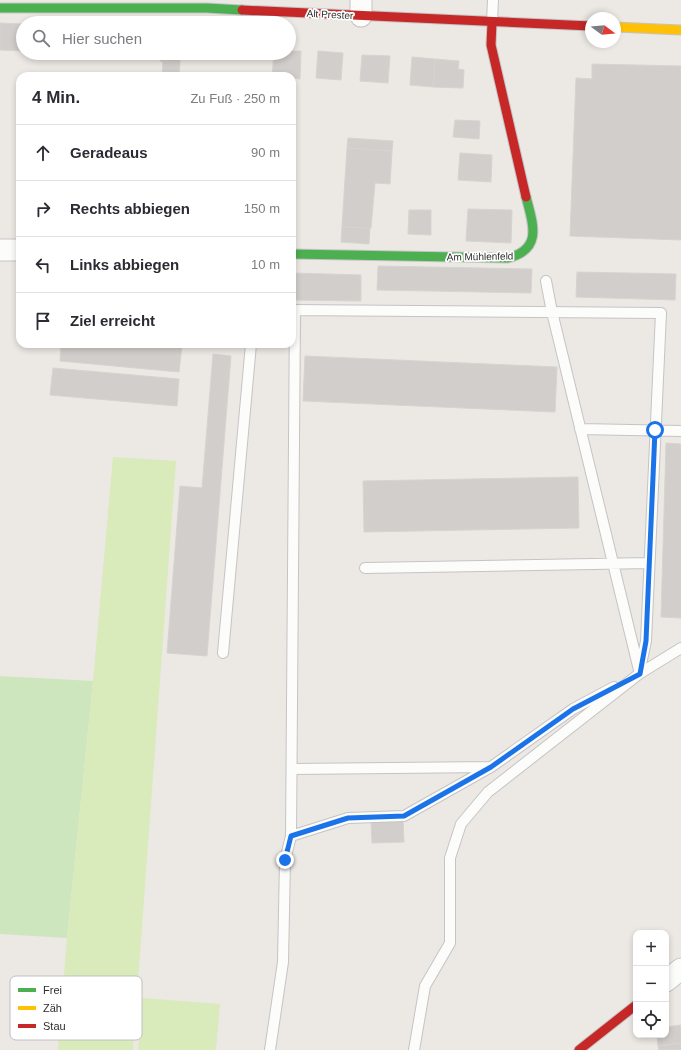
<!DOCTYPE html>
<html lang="de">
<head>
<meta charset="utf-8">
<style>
  :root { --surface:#fff; --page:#f2f2f3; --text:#2b2b33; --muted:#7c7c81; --line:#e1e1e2 }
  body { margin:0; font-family:Arial,sans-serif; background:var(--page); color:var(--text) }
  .controls { position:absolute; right:12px; bottom:12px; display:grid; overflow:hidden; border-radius:8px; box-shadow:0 2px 6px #0003 }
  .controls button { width:36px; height:36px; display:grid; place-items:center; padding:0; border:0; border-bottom:1px solid var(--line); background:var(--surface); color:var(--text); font:20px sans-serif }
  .compass { position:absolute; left:585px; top:12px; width:36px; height:36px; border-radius:50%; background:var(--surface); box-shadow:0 2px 6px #0003; rotate:106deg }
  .stop { position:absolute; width:12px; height:12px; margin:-9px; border:3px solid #1a73e8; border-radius:50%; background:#fff }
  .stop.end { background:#1a73e8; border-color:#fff; box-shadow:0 1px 4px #0008 }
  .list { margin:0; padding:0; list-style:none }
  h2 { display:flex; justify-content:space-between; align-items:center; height:52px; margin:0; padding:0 16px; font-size:17px }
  h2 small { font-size:13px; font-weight:400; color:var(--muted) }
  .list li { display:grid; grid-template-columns:26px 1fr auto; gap:12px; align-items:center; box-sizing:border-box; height:56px; padding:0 16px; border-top:1px solid var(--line) }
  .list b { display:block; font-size:15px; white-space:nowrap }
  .list em { font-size:13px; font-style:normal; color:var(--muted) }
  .icon { flex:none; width:22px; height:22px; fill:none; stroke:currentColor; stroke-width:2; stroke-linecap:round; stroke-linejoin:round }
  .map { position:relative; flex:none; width:681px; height:1050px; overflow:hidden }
  .search { position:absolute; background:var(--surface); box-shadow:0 2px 6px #0003; left:16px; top:16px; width:280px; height:44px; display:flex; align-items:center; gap:10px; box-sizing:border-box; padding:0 14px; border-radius:22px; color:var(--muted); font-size:15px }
  .panel { position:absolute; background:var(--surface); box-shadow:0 2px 6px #0003; left:16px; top:72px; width:280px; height:276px; border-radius:12px }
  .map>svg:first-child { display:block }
</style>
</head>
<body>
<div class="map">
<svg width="681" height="1050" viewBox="0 0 681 1050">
  <rect width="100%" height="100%" fill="#ece8e4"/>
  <path fill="#cee6be" d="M0,676L93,681L67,938L0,934Z"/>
  <path fill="#d9eabb" d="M113,457L176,461L133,1050H58L67,938L93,681Z
    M142,998L220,1004L216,1050H138Z"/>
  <path fill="#d1cecb" stroke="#d7d4d0" d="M0,23L23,24V51L0,50Z
    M289,51H301L300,79L292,78V76H272L274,53H289Z
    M318,51L343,53L341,80L316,78Z
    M160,53H180V62L160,61Z
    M362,55L390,56L388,83L360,81Z
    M412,57L435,59L433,87L410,85Z
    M435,59L459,61L458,69L464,70L463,88L433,87Z
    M163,61L180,62L179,76H162Z
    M592,64L681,66V240L570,236L576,78L592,79Z
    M455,120L480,121L479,139L453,137Z
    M348,138L393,141L392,151L347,148Z
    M347,148L392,151L390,184L375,183L371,228L342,227Z
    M460,153L492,155L491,182L458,180Z
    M468,209L512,210L511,243L466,241Z
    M409,210H431V235L408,234Z
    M342,227L370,228L369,244L341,242Z
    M378,266L532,269L531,293L377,290Z
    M577,272L676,274L675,300L576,297Z
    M292,273L361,275V301L292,300Z
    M61,344L182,345L179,372L60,361Z
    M213,354L231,356L207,656L167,653L180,486L202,488Z
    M305,356L557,367L555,412L303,401Z
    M53,368L179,379L177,406L50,395Z
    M666,443L681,444V618L661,617Z
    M578,477L579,528L364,532L363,481Z
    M403,819L404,842L372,843L371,821Z
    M681,1025V1043L658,1046L657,1035H666V1027Z
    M681,1043V1050H659L658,1046Z"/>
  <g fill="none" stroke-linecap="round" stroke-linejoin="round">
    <g stroke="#c5c4c5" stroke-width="12">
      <path id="lane" d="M492,22L493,0
        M546,281L552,312L639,670
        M292,310L661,313L646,641L639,674
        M580,429L681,431
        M365,568L649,563
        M223,653L251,344
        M292,769L490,767
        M291,836L348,818L404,816L491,767L573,709L614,687
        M270,1050L283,962L285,860L291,836L295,310
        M414,1050L425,986L450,943V858L461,824L488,792L639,674L681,648"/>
    </g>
    <g stroke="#c5c4c5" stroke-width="23">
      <path id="street" d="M361,16V0
        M0,250H20
        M666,981L681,969"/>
    </g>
    <g stroke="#c5c4c5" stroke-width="11">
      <path id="fast" d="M0,8H207L242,10
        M292,254L508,258C543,249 533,224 526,197"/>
    </g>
    <g stroke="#c5c4c5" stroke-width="11">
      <path id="slow" d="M615,27L681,30"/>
    </g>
    <g stroke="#c5c4c5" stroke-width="11">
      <path id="jam" d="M242,10L591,26
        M492,22L491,45L526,197
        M579,1050L636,1005"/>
    </g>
    <use href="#lane" stroke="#fcfcfb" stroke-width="10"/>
    <use href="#street" stroke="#fcfcfb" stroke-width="21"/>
    <use href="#fast" stroke="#4caf50" stroke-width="9"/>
    <use href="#slow" stroke="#ffc107" stroke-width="9"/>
    <use href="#jam" stroke="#c62828" stroke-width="9"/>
  </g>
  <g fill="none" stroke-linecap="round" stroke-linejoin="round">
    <path stroke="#1a73e8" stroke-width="5" d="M285,860L291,836L348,818L404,816L491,767L573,709L640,674L646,641L655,430"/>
  </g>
  <g text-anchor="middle" stroke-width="3.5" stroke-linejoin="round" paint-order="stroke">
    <g font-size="10" fill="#2e2e2e" stroke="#fff">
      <text transform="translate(330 14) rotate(3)" y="4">Alt Prester</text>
      <text transform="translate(480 256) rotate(-1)" y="4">Am Mühlenfeld</text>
    </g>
  </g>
  <rect x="10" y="976" width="132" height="64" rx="6" fill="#fff" stroke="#c0c0c0" stroke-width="1"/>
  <rect x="18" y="988" width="18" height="4" fill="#4caf50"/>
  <rect x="18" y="1006" width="18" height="4" fill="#ffc107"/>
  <rect x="18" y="1024" width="18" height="4" fill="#c62828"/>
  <g font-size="11" fill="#2e2e2e">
    <text x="43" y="994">Frei</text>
    <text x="43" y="1012">Zäh</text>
    <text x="43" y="1030">Stau</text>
  </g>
</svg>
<div class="controls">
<button>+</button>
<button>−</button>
<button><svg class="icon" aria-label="locate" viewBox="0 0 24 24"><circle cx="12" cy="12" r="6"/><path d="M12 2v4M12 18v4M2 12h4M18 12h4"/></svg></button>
</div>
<svg class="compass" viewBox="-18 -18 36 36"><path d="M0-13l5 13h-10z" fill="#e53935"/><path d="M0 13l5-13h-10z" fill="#7c7c81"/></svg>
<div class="stop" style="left:655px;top:430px"></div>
<div class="stop end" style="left:285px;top:860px"></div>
<div class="search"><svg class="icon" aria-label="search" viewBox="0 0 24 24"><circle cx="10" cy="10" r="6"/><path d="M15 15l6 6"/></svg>Hier suchen</div>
<section class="panel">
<h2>4 Min.<small>Zu Fuß · 250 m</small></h2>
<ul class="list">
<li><svg class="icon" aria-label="ahead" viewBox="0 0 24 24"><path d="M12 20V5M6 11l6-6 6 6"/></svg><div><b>Geradeaus</b></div><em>90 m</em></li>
<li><svg class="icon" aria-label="right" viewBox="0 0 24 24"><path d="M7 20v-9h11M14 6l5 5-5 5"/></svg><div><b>Rechts abbiegen</b></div><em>150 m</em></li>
<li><svg class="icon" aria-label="left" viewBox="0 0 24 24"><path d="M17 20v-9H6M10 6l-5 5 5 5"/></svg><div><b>Links abbiegen</b></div><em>10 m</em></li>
<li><svg class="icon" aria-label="arrive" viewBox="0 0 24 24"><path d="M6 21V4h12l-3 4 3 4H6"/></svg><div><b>Ziel erreicht</b></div></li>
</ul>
</section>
</div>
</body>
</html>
